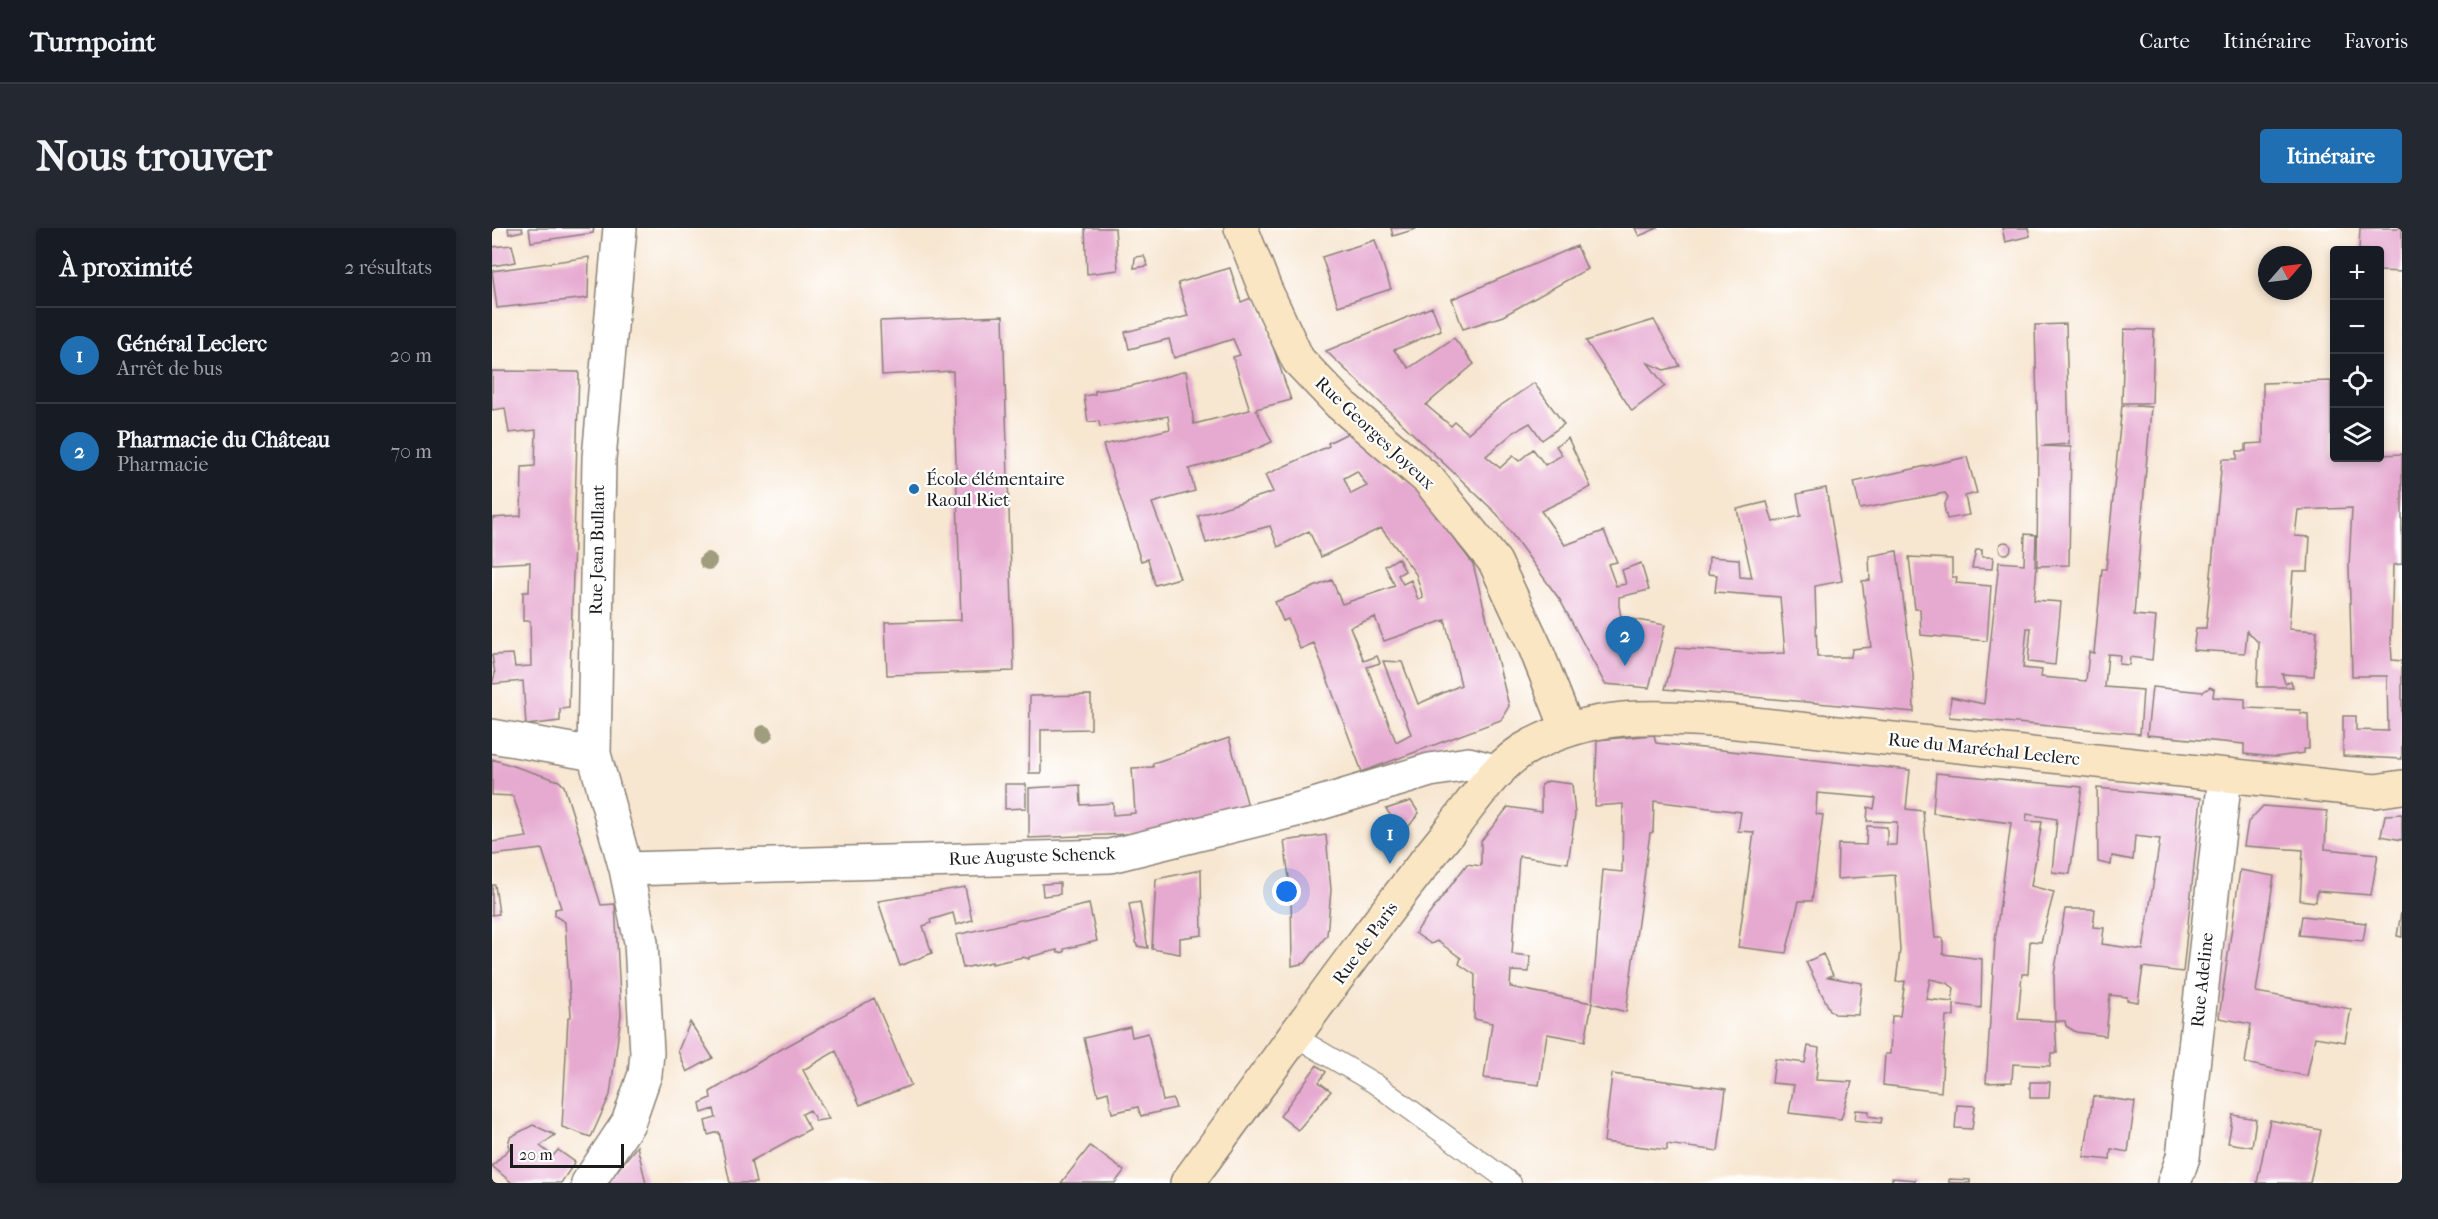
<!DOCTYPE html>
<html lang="fr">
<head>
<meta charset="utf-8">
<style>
  :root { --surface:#171b24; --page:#242831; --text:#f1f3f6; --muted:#9ea1a6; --line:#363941; --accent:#1f6fb2 }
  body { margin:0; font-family:"IM FELL French Canon",serif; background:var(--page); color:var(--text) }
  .controls { position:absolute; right:18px; top:18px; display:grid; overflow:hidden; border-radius:6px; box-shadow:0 3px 9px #0003 }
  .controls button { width:54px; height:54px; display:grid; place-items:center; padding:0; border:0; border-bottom:2px solid var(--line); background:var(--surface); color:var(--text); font:30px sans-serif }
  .compass { position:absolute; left:1766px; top:18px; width:54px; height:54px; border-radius:50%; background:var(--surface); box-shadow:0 3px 9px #0003; rotate:62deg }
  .scale { position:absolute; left:18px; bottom:15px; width:114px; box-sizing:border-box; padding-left:6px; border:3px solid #1c1c1c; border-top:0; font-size:16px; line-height:21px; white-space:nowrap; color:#1c1c1c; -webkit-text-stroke:4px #fff; paint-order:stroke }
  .you { position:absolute; left:795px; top:664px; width:21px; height:21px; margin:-15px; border:4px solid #fff; border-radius:50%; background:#1a73e8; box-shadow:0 0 0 9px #1a73e833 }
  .badge { display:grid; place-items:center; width:39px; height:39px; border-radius:50%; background:var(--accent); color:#fff; font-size:20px; font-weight:700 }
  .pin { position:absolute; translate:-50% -50px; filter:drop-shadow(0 2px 3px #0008) }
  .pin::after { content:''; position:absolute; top:32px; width:21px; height:18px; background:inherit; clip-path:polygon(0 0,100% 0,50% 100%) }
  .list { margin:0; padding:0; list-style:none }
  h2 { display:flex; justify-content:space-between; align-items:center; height:78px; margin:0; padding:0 24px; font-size:26px }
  h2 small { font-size:20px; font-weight:400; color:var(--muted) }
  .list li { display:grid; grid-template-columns:39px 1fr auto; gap:18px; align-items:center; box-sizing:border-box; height:96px; padding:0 24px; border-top:2px solid var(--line) }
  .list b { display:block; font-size:22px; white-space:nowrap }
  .list p { margin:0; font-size:20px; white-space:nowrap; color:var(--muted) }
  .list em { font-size:20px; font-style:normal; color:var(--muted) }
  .icon { flex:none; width:33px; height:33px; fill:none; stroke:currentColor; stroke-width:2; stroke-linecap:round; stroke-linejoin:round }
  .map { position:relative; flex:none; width:1910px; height:955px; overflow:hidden; border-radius:6px }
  header { display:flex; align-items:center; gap:36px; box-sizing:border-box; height:84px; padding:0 30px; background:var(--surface); border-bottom:2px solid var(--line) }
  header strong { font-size:28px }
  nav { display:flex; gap:33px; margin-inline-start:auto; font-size:21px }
  .intro { display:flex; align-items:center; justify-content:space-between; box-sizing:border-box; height:144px; padding:0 36px }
  h1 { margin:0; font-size:42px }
  .button { padding:15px 27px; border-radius:6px; background:var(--accent); color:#fff; font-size:21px; font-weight:700 }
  main { display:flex; gap:36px; padding:0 36px }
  aside { flex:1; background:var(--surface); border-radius:6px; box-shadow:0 3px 9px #0003 }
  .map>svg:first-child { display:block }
</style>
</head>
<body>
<header>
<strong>Turnpoint</strong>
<nav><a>Carte</a><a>Itinéraire</a><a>Favoris</a></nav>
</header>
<div class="intro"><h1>Nous trouver</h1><a class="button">Itinéraire</a></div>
<main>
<aside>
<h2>À proximité<small>2 résultats</small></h2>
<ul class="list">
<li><span class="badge">1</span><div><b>Général Leclerc</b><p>Arrêt de bus</p></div><em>20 m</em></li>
<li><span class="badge">2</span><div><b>Pharmacie du Château</b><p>Pharmacie</p></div><em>70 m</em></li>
</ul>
</aside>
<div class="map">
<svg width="1910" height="955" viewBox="0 0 1910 955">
  <rect width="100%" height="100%" fill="#fff"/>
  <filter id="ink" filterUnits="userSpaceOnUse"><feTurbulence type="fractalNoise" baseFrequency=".0167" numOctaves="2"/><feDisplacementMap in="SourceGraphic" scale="12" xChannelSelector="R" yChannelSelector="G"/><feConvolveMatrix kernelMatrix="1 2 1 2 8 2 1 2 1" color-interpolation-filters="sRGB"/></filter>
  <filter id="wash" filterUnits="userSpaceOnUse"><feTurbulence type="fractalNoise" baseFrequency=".008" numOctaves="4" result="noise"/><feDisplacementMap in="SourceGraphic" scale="24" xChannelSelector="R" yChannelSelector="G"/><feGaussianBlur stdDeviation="1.35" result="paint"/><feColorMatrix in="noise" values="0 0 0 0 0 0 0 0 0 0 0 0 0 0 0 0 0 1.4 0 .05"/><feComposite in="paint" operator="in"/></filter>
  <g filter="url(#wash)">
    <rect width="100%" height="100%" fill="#f7e6d0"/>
    <g id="blocks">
      <path fill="#e6a9d0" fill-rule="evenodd" d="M16,0H30L31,3L17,6Z
        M37,0H102L101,5L39,14Z
        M593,0H623L626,42L595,46Z
        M899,0H924V1L901,8Z
        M1143,0H1166L1147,8Z
        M1510,0H1536L1538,8L1513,14Z
        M1868,0H1910V44L1888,43V22H1867Z
        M883,12L899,61L846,78L830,29Z
        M20,17L24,34L0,38V19Z
        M1085,18L1095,41L1011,88L971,101L960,71Z
        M652,28L656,38L642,40L643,29Z
        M97,29L96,70L5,80L0,43Z
        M738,40L749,74L764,68L799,172L764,181L780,214L755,225L697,241L703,263L660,275L688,350L663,357L656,331L649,333L611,217L678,201L676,188L608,199L607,193L596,194L592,168L603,166V163L639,158L694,143L702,196L758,182L741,129L748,127L741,111L682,130L677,111L637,121L633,104L696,88L686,55Z
        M940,79L949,102L902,122L917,140L962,110L982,136L934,177L959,198L963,194L976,205L1005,180L1042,155L1072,196L1050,212L1038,195L1022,204L994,228L1008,240L1021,228L1027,233L1041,221L1053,237L1070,227L1064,218L1076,210L1099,259L1049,283L1073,317L1112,303L1125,334L1116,336L1124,358L1134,356L1130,342L1149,335L1157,362L1127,369V378L1129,389L1173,397L1157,460L1113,456L1068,372L1005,286L834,123Z
        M511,88L522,443L395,447L393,394L469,392L461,143L390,147L388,93Z
        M1162,92L1188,138L1172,142L1156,135L1173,158L1140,183L1094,113Z
        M1574,96L1577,216L1549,218L1579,219L1577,337L1545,338L1546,218L1543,97Z
        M1632,101L1662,102L1660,175H1630Z
        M0,143L87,144L77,480L68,481V493L34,497L31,453L0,456L3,446L0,427L21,426L23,439L39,438L38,393H31V364H37L38,334L0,336V290L29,288L30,239L43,238L44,202L17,205L13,180L0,182Z
        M1839,153V227H1842V230H1888L1889,209L1890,227L1910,226V336L1901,337L1899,414L1900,432L1910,433V531L1851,528V488H1864V502L1896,503L1895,448H1860L1857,337L1860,280L1806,282L1803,308L1818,309L1816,343H1801L1797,401L1825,403L1822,448L1790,446L1793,455L1799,453L1801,459H1765L1767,415L1755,403L1753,425L1701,422L1704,400H1714L1730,231H1745V223H1754V216L1771,215V155Z
        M1630,177L1659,179L1642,387L1664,389L1660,432L1638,429L1637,437L1627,436L1628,427L1616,426L1613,459L1651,462L1648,506L1457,489L1459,469L1492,476L1507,334L1532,336L1533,306L1544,307L1543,338H1545L1542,372L1569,374L1563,437L1536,434L1539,400H1535L1531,440L1550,442L1549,449L1594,453L1597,424L1602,425L1610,341H1614Z
        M858,204L910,253L916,250L981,336L1017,478L1009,492L870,544L822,415L808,421L796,391L791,393L783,374L840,352L850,376L903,358L893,338L906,330L913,343L906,347L911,356L919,352L926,372L931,370L924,346L889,300L829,329L817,303L786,319L778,298L714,315L706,288L781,264L773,247L837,218L836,215ZM865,243L875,258L859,266L852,250ZM883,389L892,413L953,392L969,457L926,476L910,434L891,433L919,506L904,514L875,439L888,435L885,428L872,433L858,399Z
        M1475,229L1485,265L1473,268L1477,287L1455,291L1452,278L1456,269L1453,265L1368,281L1362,254Z
        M1334,260L1350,353L1323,358L1325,429H1359L1360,421L1379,419L1370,353L1378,352L1377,328L1405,323L1421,447L1422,484L1173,461L1184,420L1270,426L1293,425L1288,369L1223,364L1225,347L1216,346L1217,329L1247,331L1248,349L1260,350L1245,281L1275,274L1281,294L1309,288L1305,266Z
        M1507 320a6 6 0 1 1 12 0a6 6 0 1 1-12 0Z
        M1484,322H1490V329H1501L1500,341L1480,340Z
        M1417,329L1460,331V349H1465L1464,355L1499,358L1495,413L1429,407L1428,381H1423Z
        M1660,459L1711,464L1718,459L1722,461L1721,469L1753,471V480L1808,482V485L1816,486L1817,521H1812V525L1784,529L1752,526V516L1655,507Z
        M599,467V501L549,502V545H537L538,468Z
        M1162,507L1164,515L1418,542L1414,581L1431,583L1443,710H1451V726L1490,731L1489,780L1462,776V788H1454L1449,864L1391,857L1393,826H1398L1400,788H1408L1413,753L1404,754L1408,722L1403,647L1345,651L1346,616L1374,617L1375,598L1395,599V617H1404L1405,594L1375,593L1376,579L1382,581L1384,570L1325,565L1324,586L1331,587L1320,673H1307L1294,725L1246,719L1262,604L1246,603L1249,584L1162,573L1161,604L1158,605L1134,784L1100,775L1093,813L1055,806L1047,857L992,850L1000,795L982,791L983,747L967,736L969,730L945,713L939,716L923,705L975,636L989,638V613L1016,579L1049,584V557L1056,553L1080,556L1083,587L1076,635L1027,628L1020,726L1038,728L1037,744L1019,743L1018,759L1100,775L1111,642L1130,644L1131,576L1103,578L1105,512ZM1438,751L1455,755L1462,760L1460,774L1434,771Z
        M737,510L756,578L664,605L537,610V560L588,557L589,577L621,575V587L643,585L640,540L661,539V535Z
        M0,531L67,553L72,558L109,677L123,676L129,787L118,867L99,909L70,899L76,790L79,788L73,694L63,688V681L69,680L50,621L0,627V614L35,609L21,568L0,567Z
        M1444,545L1590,559L1578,646L1560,644L1565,591L1535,586L1534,593L1550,594L1539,658L1562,664L1549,714L1538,713L1536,746H1530L1526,791L1563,793L1565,825H1559L1558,838L1521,836L1520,854L1494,855L1503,713L1519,595L1441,585Z
        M513,556H534V580L513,581Z
        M1605,560L1709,570L1691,744L1651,739L1646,774L1635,772V769L1618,767L1614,808L1584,804L1574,798L1573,793H1563L1562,747L1573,681H1603L1601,699L1612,700L1610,716L1651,722L1668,611L1643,608L1641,632L1620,628L1619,637L1606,634Z
        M919,573L927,585L911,606L894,581Z
        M1771,578L1835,583L1833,621L1886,626L1879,667L1825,663L1824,674L1808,672L1811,622L1752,618L1756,594Z
        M1910,586V612L1889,608L1893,587Z
        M834,607L839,662L835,707L813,735L800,738L799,664L792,613Z
        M709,642L710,707L688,710V726L660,721L664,651Z
        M1748,642L1782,648L1764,764L1859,781L1853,814L1823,809L1815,848L1753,835L1759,796L1727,790Z
        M568,655V666L551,668L550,656Z
        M0,657H3L7,686L0,687Z
        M473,659L480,692L464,697L461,685L438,692L439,695L431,698L440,725L408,738L386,673Z
        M648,674L656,720L645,718L637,676Z
        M597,676L605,713L572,721V724L566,725L565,722L537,729V731L531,729L500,736V734L471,740L464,707Z
        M1909,685H1910V709L1905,708Z
        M1810,688L1874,695L1871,713L1807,707Z
        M1331,726L1341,747L1336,749L1370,755L1366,787L1343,786L1338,782L1314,734Z
        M382,770L419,857L368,877L344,823L311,842L337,891L324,893L318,882L310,886L318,901L259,933L264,955H238L227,904L216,907L213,893L224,890L222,881L210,885L208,875L219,870L218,864L277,828Z
        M198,794L221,830L195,844L186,823Z
        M638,799L640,809L656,805L671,873L681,871L684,880L649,888L646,879L620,885L616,864L606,867L592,810Z
        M1316,818L1327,820L1324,852L1360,854L1349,891L1297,885L1302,857L1280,855L1283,831L1313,835Z
        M825,837L834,844L827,854L839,863L806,902L788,888Z
        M1120,846L1234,861L1226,923L1175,916V922L1112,914Z
        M1538,854H1558L1557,870H1538Z
        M1601,868L1643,874L1636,924L1619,921L1618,932L1592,929Z
        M1465,877L1483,878L1480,901L1463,900Z
        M1364,882L1377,883V888L1390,890L1389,895L1363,892Z
        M1741,887L1764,891L1760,919L1736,915Z
        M1778,892L1829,902L1818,955H1765Z
        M41,897L63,907L48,918L61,928L66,922L83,934L69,955H20L0,938L18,920L16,917L18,909Z
        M145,918L154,955H115Z
        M598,918L632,943L623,955H569Z
        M1400,950L1423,952V955H1400Z
        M1457,951L1478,952V955H1457Z"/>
    </g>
  </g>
  <g filter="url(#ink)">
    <use href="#blocks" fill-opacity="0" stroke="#8a8176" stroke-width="1.5"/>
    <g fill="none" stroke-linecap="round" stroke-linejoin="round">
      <g stroke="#8a8176" stroke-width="22">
        <path id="lane" d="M804,809L882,855L1019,955"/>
      </g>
      <g stroke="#8a8176" stroke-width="36">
        <path id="street" d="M0,508L102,526
          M134,641L618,628L812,580L938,542L976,536L1006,544
          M96,955L136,895L153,846L155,825L149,714L134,641L102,526L107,230L128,0
          M1682,955L1691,929L1733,548"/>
      </g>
      <g stroke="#8a8176" stroke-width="36">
        <path id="secondary" d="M749,0L773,61L806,132L848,176L937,252L1003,334L1043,419L1076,502
          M695,955C782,838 865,718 956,605C980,576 1005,534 1040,517C1106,483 1164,489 1235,493L1799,554L1883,563L1910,559"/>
      </g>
      <use href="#lane" stroke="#fff" stroke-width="20"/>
      <use href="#street" stroke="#fff" stroke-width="33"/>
      <use href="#secondary" stroke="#fbe6c4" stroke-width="33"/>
    </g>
    <g fill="#a09d7f">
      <circle cx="216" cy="333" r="9"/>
      <circle cx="272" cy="506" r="9"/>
    </g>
  </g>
  <circle fill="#1f6fb2" stroke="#fff" stroke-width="2" cx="422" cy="261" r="6"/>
  <g text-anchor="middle" stroke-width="4.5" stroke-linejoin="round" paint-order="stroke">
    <g font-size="18" fill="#1c1c1c" stroke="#fff">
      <text transform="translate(883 205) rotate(43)" y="6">Rue Georges Joyeux</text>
      <text transform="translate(105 322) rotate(-89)" y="6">Rue Jean Bullant</text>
      <text transform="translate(1492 521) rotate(6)" y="6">Rue du Maréchal Leclerc</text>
      <text transform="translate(540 628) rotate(-2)" y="6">Rue Auguste Schenck</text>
      <text transform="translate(873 715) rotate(-54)" y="6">Rue de Paris</text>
      <text transform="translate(1710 752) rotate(-84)" y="6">Rue Adeline</text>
    </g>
    <g font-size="18" fill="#1c1c1c" stroke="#fff" text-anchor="start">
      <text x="434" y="257">École élémentaire<tspan x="434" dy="21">Raoul Riet</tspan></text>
    </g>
  </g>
</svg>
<div class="controls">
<button>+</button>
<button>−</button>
<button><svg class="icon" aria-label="locate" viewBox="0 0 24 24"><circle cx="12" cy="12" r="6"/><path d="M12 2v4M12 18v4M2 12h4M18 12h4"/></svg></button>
<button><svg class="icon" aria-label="layers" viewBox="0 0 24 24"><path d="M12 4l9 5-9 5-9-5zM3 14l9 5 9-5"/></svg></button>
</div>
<svg class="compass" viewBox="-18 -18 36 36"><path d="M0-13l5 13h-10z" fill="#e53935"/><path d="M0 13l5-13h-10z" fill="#9ea1a6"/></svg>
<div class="scale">20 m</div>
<div class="you"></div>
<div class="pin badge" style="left:898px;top:636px">1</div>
<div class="pin badge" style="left:1133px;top:438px">2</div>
</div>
</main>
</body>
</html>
